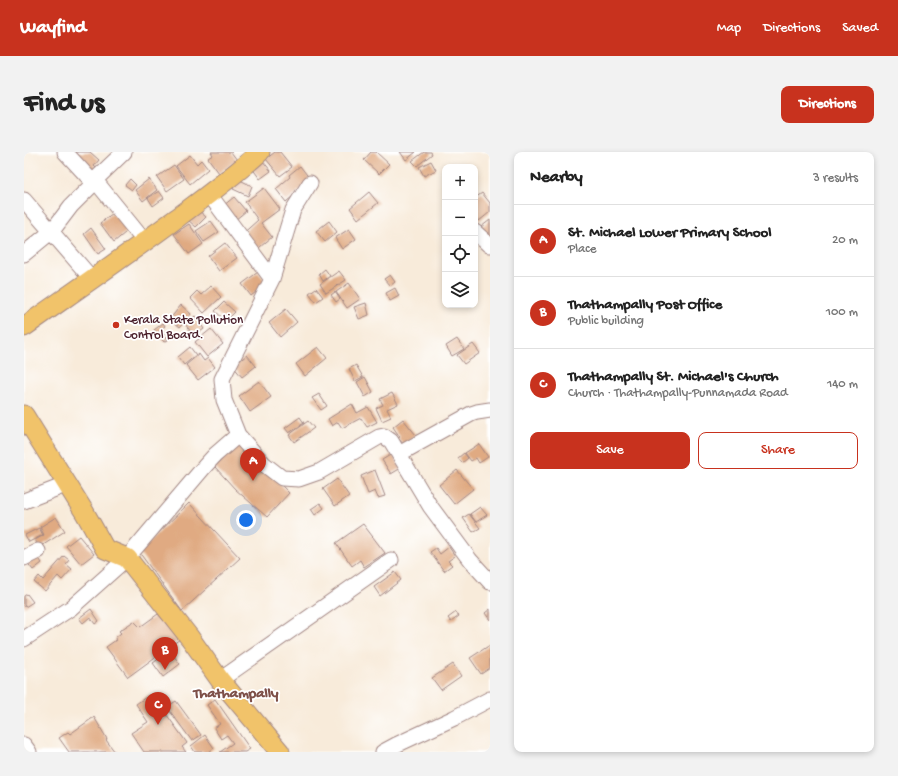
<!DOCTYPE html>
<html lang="en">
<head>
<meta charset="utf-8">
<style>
  :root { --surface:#fff; --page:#f2f2f2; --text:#222; --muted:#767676; --line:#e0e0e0; --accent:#c8321e }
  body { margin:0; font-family:"Gochi Hand",sans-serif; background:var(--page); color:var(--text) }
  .controls { position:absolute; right:12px; top:12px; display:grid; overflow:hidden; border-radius:8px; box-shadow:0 2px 6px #0003 }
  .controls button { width:36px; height:36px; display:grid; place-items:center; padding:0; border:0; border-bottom:1px solid var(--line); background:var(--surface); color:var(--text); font:20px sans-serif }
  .you { position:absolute; left:222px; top:368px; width:14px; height:14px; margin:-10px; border:3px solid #fff; border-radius:50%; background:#1a73e8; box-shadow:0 0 0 6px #1a73e833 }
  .badge { display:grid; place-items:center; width:26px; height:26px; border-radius:50%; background:var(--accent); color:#fff; font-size:13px; font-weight:700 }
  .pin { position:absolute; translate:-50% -33px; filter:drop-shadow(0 1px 2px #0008) }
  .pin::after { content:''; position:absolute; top:21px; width:14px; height:12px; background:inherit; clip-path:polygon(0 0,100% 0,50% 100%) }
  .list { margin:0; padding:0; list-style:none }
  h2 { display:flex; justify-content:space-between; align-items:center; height:52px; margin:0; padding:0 16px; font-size:17px }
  h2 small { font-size:13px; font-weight:400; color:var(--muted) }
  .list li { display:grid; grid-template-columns:26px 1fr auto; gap:12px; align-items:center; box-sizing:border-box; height:72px; padding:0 16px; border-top:1px solid var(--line) }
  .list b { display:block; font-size:15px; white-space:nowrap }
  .list p { margin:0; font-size:13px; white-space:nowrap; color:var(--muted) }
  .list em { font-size:13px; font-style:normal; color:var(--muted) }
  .actions { display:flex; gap:8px; padding:12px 16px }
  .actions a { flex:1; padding:9px 0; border:1px solid var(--accent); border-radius:8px; text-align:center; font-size:14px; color:var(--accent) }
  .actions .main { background:var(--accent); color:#fff }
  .icon { flex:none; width:22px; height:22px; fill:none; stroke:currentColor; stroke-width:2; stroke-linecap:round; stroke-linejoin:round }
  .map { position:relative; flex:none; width:466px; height:600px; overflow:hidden; border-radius:8px }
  header { display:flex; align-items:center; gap:24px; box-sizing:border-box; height:56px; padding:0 20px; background:var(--accent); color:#fff }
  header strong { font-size:19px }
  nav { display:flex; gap:22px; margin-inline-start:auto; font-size:14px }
  .intro { display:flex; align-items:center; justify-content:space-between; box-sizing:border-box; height:96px; padding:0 24px }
  h1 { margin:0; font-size:28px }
  .button { padding:10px 18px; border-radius:8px; background:var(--accent); color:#fff; font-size:14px; font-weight:700 }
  main { display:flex; gap:24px; padding:0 24px }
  aside { flex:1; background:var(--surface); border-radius:8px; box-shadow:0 2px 6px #0003 }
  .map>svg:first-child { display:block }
</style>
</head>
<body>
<header>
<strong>Wayfind</strong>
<nav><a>Map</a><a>Directions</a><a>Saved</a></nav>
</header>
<div class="intro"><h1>Find us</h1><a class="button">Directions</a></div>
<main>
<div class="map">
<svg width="466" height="600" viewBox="0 0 466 600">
  <rect width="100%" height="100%" fill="#fff"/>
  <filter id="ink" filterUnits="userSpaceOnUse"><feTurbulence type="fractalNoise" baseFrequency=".025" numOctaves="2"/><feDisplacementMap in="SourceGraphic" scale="8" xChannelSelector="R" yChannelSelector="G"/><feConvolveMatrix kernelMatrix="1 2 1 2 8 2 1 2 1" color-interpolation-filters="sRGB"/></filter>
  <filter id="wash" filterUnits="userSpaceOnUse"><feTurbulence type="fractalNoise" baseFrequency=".012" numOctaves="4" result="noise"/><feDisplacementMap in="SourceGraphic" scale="16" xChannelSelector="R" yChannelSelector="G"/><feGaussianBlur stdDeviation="0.9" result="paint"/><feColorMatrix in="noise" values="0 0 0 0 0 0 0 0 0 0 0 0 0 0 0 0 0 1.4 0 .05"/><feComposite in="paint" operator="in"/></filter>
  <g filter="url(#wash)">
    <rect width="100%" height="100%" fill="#f8ebda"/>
    <g id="blocks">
      <path fill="#e0aa82" d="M51,0H66L75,8L70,14L75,19L70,25Z
        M187,0H207L213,8L195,21L184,6L189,3Z
        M251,0H256L268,15L256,24L242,7Z
        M347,0H352L365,12L355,22L340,8Z
        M376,0H392L382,8Z
        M400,0H407L408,2L393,14L388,9Z
        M166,3L173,12L177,8L184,17L166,32L152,14Z
        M238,8L247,19L236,27L228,16Z
        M407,9L412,18L400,24L395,15Z
        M150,13L160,27L143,39L133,25Z
        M276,14L286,27L276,38L262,50L252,37L266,25L265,23Z
        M106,27L112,33L108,38L101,33Z
        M125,27L133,38L119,49L111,38Z
        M214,27L228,34L224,44L209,37Z
        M240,36L256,57L237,71L248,85L230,100L216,84L234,68L221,50Z
        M135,39L140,46L129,54L124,46Z
        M345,40L354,51L334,67L326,56Z
        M458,41L466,51V60L455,69L451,65V46Z
        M210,45L222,59L211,68L199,54Z
        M93,58L107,76L90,90L76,71Z
        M174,58L182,65L172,75L164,68Z
        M466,68V87L457,75Z
        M187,69L195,80L180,90L172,79Z
        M305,69L313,80L301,90L292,79Z
        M165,72L179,92L165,102L150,82Z
        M67,76L82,97L74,102L60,82Z
        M325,77L332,87L318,97L311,86Z
        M201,91L213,106L195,119L184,104Z
        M301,117L306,124L299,129L295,122Z
        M315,119L322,128L302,141L296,132Z
        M234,120L243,131L227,144L218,132Z
        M366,123L371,130L366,134L360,127Z
        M325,131L336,147L323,156L312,140Z
        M187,134L197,145L180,161L166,146L173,139L177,143Z
        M292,136L299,145L292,150L285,141Z
        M371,136L375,144L366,149L362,141Z
        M311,140L316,147L312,150L307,143Z
        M200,150L211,160L202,169L191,159Z
        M342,151L345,163L335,167L330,155Z
        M157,153L167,162L156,175L146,167Z
        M262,157L273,170L256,185L245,171Z
        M171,164L180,177L170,184L161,172Z
        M139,171L141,174L133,181L130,178Z
        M187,177L199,192L183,205L171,190Z
        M139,180L144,188L140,190L134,183Z
        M433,187L440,197L428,204L422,194Z
        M449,192L456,201L440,212L433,203Z
        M166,195L172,203L160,213L154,205Z
        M294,195L303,206L281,224L272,212Z
        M175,202L180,209L184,206L191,215L174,228L162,213Z
        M223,203L232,214L218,225L209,214Z
        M332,213L339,225L331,229L325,217Z
        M341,225L349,240L341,245L333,230Z
        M235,229L247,245L226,260L215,244Z
        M368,241L374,252L363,257L367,265L358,269L352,256L359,253L356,247Z
        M295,242L303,254L297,258L288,246Z
        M328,252L333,261L344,255L353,270L343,275L337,266L318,276L314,270L308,274L304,267Z
        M276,265L280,271L265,281L261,276Z
        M379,267L392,283L380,293L374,286L376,285L369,275Z
        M284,269L290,276L270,290L265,283Z
        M216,291L265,341L243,365L211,337L191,315L201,304Z
        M455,292L464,305L455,311L452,306L447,309L441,301Z
        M440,301L444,306L438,311L434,306Z
        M368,302L377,316L367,322L358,308Z
        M351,318L361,344L354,346L351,339L344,342L337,324Z
        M433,318L449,337L430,352L415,333Z
        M313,327L325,344L311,354L299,337Z
        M165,351L216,406L158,459L115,400Z
        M296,351L300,356L291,363L287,357Z
        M456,355L463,363L452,370L446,362Z
        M445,362L456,376L449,380L439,366Z
        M32,365L41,379L16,395L11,388L20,383L16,375Z
        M339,372L361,401L340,415L336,408L328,414L312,391Z
        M15,376L19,383L5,390L1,383Z
        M55,384L70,402L57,412L42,394Z
        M425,395L431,404L424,409L428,413L420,419L406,400L412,396L416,402Z
        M12,402L18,411L9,418L2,409Z
        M40,404L45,408L42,412L48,417L38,428L34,424L21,439L10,430L15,424L19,428Z
        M371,420L377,428L356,444L350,435Z
        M3,442L9,450L1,455L0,453V444Z
        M67,457L75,469L71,472L66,465L59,471L55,466Z
        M466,457V468L461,461Z
        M432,460L435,464L427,470L424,466Z
        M134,462L156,487L104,525L82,495L92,488L91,486L97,481L95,479L110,469L116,475Z
        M466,493V516L457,522L446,506Z
        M146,499L156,512L139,525L129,511Z
        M429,512L437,524L417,538L408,526Z
        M125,543L137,561L140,559L163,591L158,595L162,600H120L107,581L124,570L112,552Z
        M191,547L226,597L221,600H196L209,591L203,583L197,587L190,576L196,572L183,553Z
        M152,549L177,583L168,589L143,555Z
        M70,565L83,587L82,588L91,600H45L35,586L44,580L46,582Z
        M181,583L190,596L185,600H171L167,594Z"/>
    </g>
  </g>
  <g filter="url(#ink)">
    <use href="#blocks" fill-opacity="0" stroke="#a18582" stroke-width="1"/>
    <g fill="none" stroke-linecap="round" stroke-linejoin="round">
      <g stroke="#a18582" stroke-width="17">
        <path id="minor" d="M41,0L66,27L73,28
          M100,0L74,25L73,28L74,32L121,90
          M286,31L269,58L248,127L198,227L200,248L214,283L240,312L258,326L275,327L295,320L355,285L360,284L367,289L406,354L446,408L466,430
          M185,42L248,127
          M0,48L68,127
          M451,80L465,93H466
          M0,102L28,79L47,54L73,28
          M375,302L447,262L453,260L466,258
          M0,349L44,332
          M0,406L14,399
          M0,487L47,456L103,406L181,314L191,303L214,283
          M196,528L367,408
          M0,593L5,600
          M359,600L372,593L430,566L466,547"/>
      </g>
      <g stroke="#a18582" stroke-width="21">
        <path id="major" d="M0,175C51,139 103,103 153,66C181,45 210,24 236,0
          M0,263L61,361L81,397L103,406L166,486L196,528L256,600"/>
      </g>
      <use href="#minor" stroke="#fff" stroke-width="15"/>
      <use href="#major" stroke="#f1c36a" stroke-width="19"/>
    </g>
  </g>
  <circle fill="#c8321e" stroke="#fff" stroke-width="1.5" cx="92" cy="173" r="4"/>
  <g text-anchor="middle" stroke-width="3.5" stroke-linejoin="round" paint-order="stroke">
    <g font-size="13" fill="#4a1f2b" stroke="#fff" text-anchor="start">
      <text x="100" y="171">Kerala State Pollution<tspan x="100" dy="15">Control Board.</tspan></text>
    </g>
    <g font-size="15" font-weight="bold" fill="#7e5049" stroke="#fff">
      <text x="212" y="545">Thathampally</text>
    </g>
  </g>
</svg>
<div class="controls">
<button>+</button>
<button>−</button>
<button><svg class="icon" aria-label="locate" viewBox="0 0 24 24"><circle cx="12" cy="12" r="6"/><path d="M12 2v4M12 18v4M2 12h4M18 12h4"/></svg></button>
<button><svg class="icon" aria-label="layers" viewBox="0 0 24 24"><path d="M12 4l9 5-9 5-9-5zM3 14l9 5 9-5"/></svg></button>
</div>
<div class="you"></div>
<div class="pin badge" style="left:229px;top:329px">A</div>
<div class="pin badge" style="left:141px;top:518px">B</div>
<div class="pin badge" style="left:134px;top:573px">C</div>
</div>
<aside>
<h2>Nearby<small>3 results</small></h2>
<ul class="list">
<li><span class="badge">A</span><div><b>St. Michael Lower Primary School</b><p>Place</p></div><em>20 m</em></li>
<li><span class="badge">B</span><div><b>Thathampally Post Office</b><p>Public building</p></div><em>100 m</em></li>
<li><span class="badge">C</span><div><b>Thathampally St. Michael's Church</b><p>Church · Thathampally-Punnamada Road</p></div><em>140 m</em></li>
</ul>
<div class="actions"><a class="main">Save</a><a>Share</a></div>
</aside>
</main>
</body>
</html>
